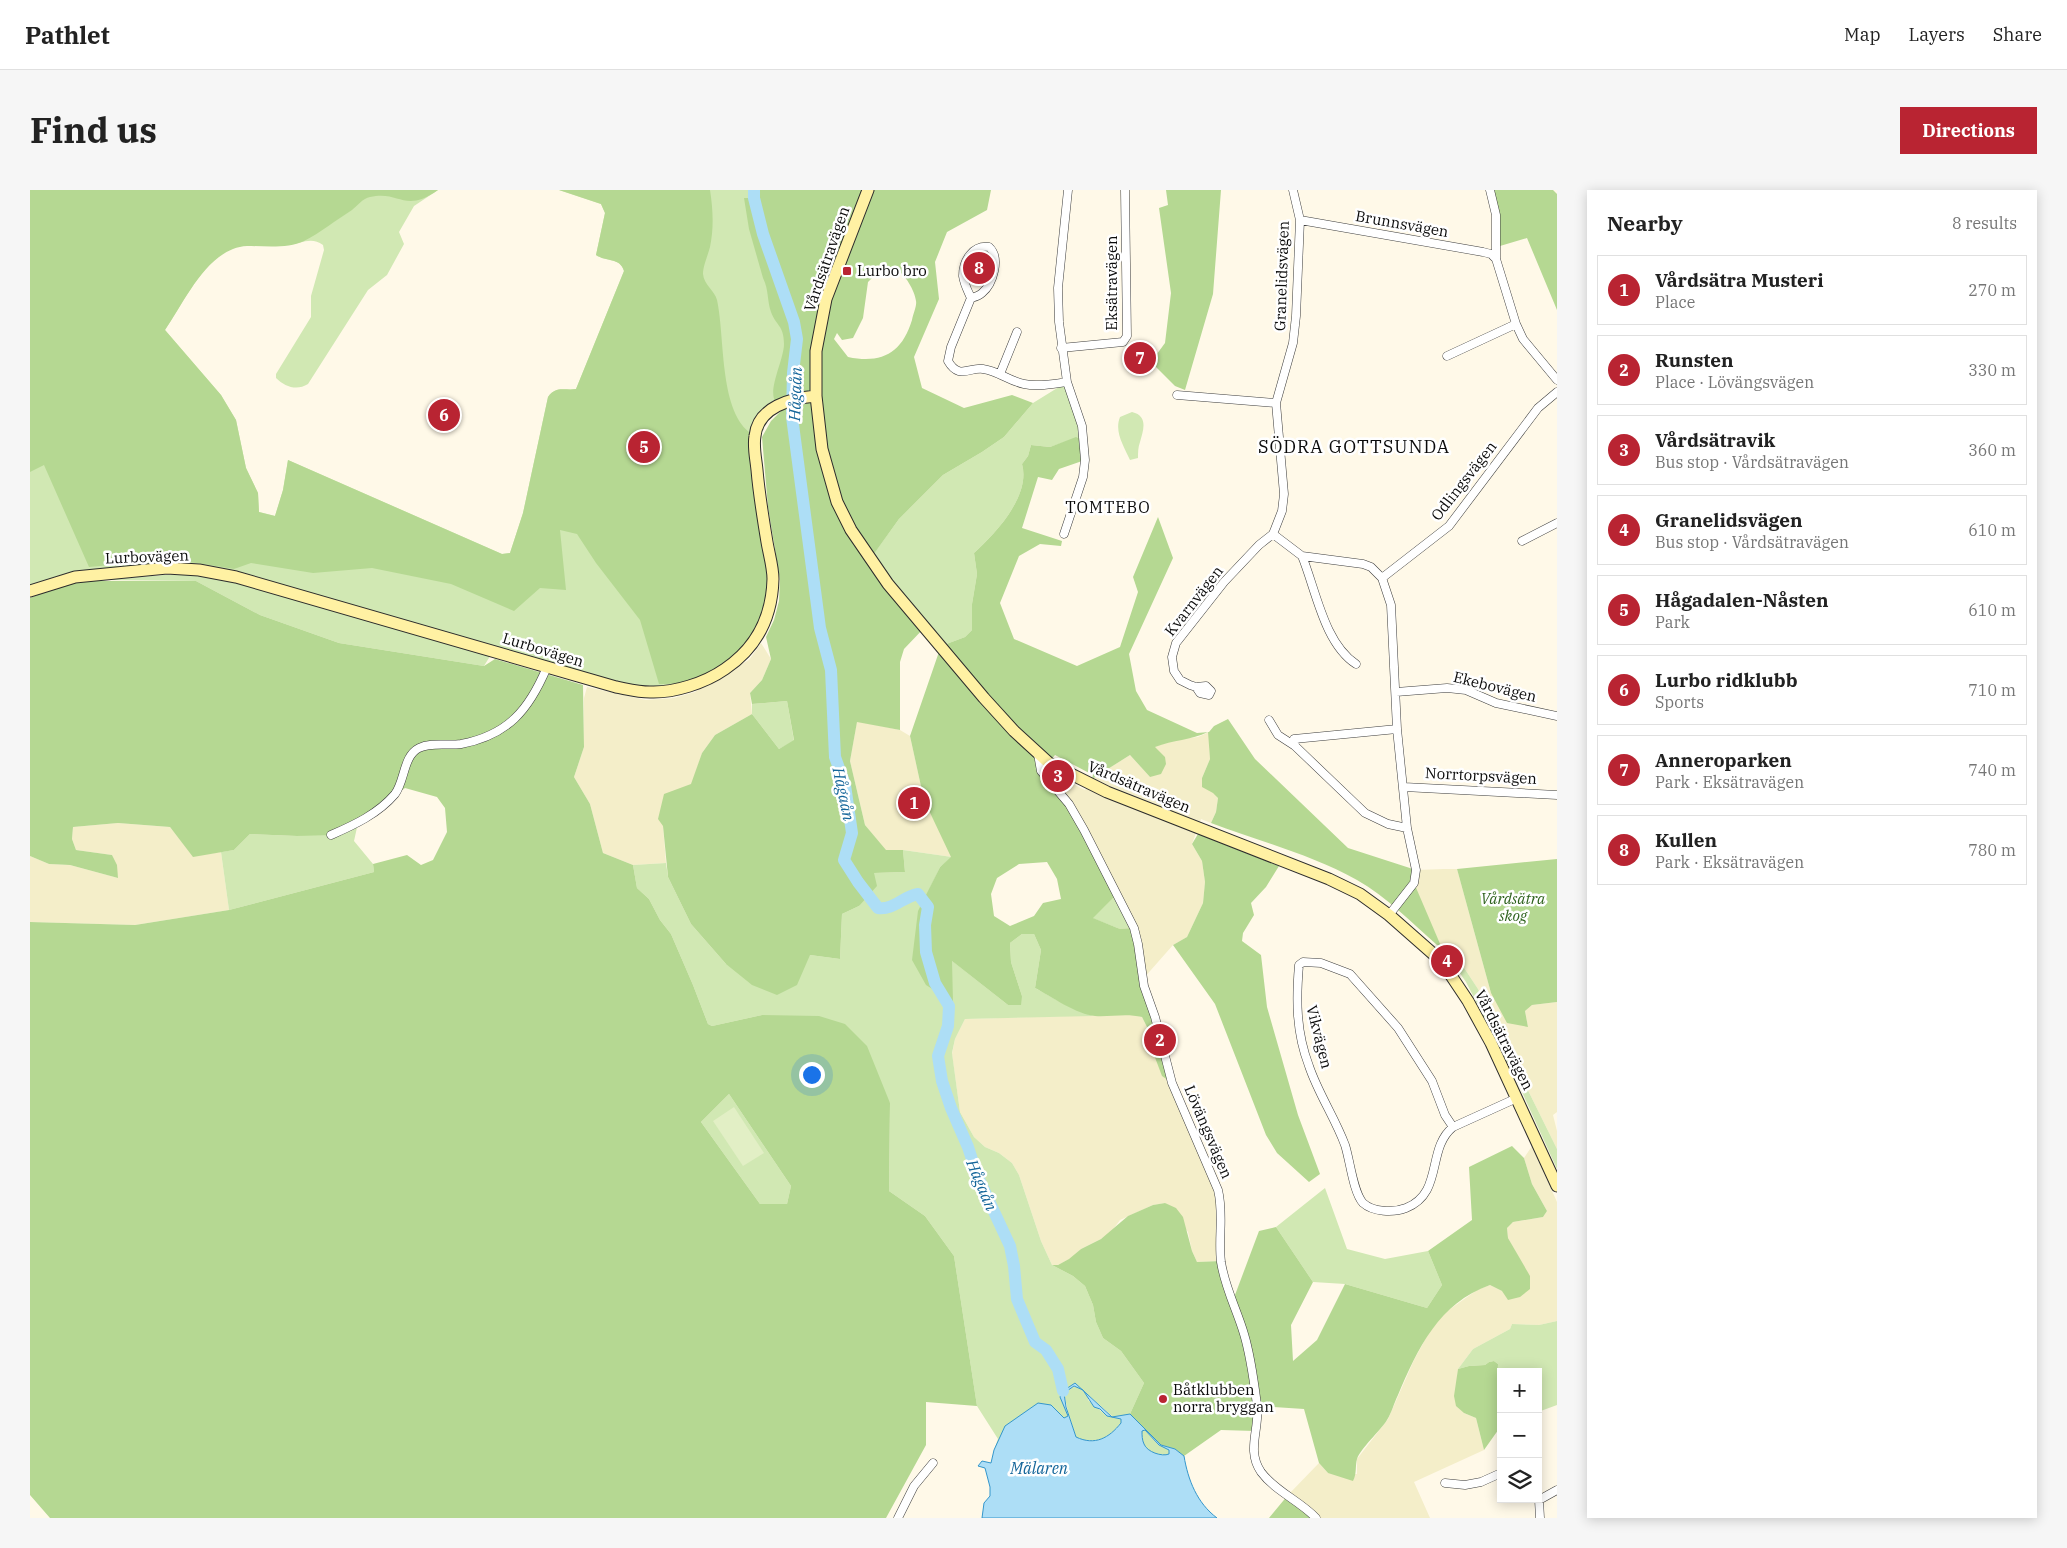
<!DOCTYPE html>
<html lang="en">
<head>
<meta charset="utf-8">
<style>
  :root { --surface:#fff; --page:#f6f6f6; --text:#222; --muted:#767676; --line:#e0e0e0; --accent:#b92432 }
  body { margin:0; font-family:"IBM Plex Serif",serif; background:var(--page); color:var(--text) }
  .controls { position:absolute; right:15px; bottom:15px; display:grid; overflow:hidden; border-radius:0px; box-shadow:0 2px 12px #0003 }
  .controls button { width:45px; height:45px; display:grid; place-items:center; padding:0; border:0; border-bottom:1px solid var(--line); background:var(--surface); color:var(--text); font:25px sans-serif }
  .you { position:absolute; left:781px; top:884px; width:18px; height:18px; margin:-12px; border:4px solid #fff; border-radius:50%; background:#1a73e8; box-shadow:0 0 0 8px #1a73e833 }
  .badge { display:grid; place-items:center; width:32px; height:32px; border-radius:50%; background:var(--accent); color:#fff; font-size:16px; font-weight:700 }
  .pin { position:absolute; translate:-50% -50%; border:2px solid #fff; box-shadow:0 1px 5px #0006 }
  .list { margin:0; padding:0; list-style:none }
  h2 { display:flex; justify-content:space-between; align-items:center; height:65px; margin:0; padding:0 20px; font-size:21px }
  h2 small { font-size:16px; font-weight:400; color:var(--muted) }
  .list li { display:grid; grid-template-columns:32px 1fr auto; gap:15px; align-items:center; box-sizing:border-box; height:70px; margin:0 10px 10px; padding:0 10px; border:1px solid var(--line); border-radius:0px }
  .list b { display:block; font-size:19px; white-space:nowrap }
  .list p { margin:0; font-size:16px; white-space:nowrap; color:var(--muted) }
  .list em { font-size:16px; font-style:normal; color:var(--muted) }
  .icon { flex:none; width:28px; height:28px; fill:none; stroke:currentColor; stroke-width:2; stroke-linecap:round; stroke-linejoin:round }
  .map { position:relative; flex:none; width:1527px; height:1328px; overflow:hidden; border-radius:0px }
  header { display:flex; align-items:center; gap:30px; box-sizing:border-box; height:70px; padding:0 25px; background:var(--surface); border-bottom:1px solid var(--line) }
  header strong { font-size:24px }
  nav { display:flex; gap:28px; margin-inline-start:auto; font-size:18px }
  .intro { display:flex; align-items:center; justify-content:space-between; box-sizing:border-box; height:120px; padding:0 30px }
  h1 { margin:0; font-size:35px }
  .button { padding:12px 22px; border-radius:0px; background:var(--accent); color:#fff; font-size:18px; font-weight:700 }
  main { display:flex; gap:30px; padding:0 30px }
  aside { flex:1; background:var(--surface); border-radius:0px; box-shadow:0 2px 12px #0003 }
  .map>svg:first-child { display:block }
</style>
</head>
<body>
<header>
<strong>Pathlet</strong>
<nav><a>Map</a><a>Layers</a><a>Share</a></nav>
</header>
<div class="intro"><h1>Find us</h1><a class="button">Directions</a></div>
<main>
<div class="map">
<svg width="1527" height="1328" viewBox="0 0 1527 1328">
  <rect width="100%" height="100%" fill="#fff9e8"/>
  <path fill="#f4eec9" d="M731,453L741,469L732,490L720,503L722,524L685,545L672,563L662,594L633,636L636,673L603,675L573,663L560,614L544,587L554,557V508L557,497L616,510L644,508L665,502L683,489L719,470Z
    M827,531L870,540L880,546L894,610L922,667L873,660L856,661L835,635L820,571Z
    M1179,542L1180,569L1172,588L1188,608L1186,622L1181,633L1171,629L1162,654L1172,671L1175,692L1173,713L1157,747L1143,755L1113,789L1011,581L1014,578L1017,581L1055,600L1062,589L1100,565L1120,587L1124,557L1143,550L1168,547Z
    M88,633L140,637L163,666L191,662L199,720L105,735L0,732V666L19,674L40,675L88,688L82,665L46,660L42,649L43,637Z
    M1414,679H1427L1461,803L1498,837L1495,821L1502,815L1527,812V922L1523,925L1527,941V959L1448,799L1425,764L1411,756L1390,710L1384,693L1386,680Z
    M1101,824L1112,827L1119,841L1121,857L1142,893L1188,1000L1191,1071L1167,1072L1162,1061L1158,1042L1135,1013L1123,1015L1090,1030L1081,1042L1071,1049L1051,1059L1040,1069L1028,1075H1022L1011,1051L989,985L982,973L969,963L955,957L944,947L930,922L922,864L925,849L935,829Z
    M1502,956L1527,1012V1131L1509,1135L1482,1134L1480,1139L1443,1159L1428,1179L1427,1191L1434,1223L1446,1228L1454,1260L1384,1292L1400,1328H1286L1258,1305L1289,1273L1298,1283L1327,1284V1269L1358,1229L1384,1170L1402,1137L1413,1124L1447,1100L1460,1095L1472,1101L1500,1088L1478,1048L1477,1038L1483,1032L1513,1027L1517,1021L1502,994L1494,968Z"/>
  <path fill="#d1e8b3" d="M0,0H408L384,16L369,42L374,54L357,85L338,100L278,194C267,201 255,197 246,188V184L281,127V106L294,60L293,55C281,46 271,54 257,55C241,56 222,53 207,57C176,64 152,115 135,140L191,205L206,230L216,278L228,303L229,322L245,326L253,300L258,270L472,364L480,363L493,323L518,207C526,195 535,201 546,199L594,81C590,67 576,72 566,65L575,23L571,14L529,0H834L779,201L744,210L718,244L722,287L732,333L737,401L735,427L722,450L645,497L597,495L465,458L454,476L309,453L230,425L166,391L71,390L147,384L217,387L149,373H126L45,382L0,398Z
    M1037,192L1055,252L1046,248L1020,257L1001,255L998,266L992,274C1001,306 965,344 944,363L947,384L942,414V440L935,447L911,456L840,369L869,329L913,285L952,262L974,247L1003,213Z
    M1102,222C1119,226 1113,241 1110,252C1108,257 1108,263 1108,268L1100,270C1094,256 1084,242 1090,227Z
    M757,511L764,551L749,559L722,524V514Z
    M328,633L324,651L343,674L344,682L199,720L191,662L204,660L220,644L267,646Z
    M873,660L922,667L910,677L900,698L921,770L978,815L992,806L981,772L980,753L992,744H1004L1011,760L1005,798L1034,814L1063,826L935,829L925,849L922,863L930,922L944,947L955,957L969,963L982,973L989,985L1011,1051L1022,1075L1043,1086L1055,1096L1063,1115L1066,1132L1073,1148L1091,1161L1114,1193L1100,1224L1083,1227L1045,1193L1039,1198L1048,1196L1058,1206V1210L1077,1226L1091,1229V1233C1079,1248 1065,1256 1046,1247L1038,1222L1034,1203L1038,1198L1033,1201L1030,1207L1038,1226L1034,1228L1021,1215L964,1260L968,1249L947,1216L924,1066L895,1026L859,1001L860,913L732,825L682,836L678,834L663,795L641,744L630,730L619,709L607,698L603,675L636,673L638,687L661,734L696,774L780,765L810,769L812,724L829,716L844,683L875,682Z
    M1087,704L1104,738L1090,739L1062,728Z
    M1411,756L1425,764L1448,799L1527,959V979L1487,891L1436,792Z
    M699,904L761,996L757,1014H730L671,932Z
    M1295,998L1317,1059L1355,1069L1398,1061L1412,1095L1397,1118L1315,1094L1283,1092L1246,1037Z
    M1527,1131V1215L1508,1222V1182H1471V1228L1467,1202L1468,1174L1464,1171L1459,1172L1455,1175L1439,1176L1428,1179L1443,1159L1480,1139L1482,1134L1509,1135Z
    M1115,1240L1129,1255L1140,1260L1139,1264C1132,1267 1117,1262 1114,1254C1112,1250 1112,1245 1112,1241Z"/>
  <path fill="#b5d892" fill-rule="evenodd" d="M0,0H408C374,24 370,0 340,7C333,8 327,16 322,20C306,30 290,43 274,51C258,59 234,56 217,56C178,58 155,111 135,140L191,205L206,230L216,278L228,303L229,322L245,326L253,300L258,270L472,364L480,363L493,323L518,207C526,195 535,201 546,199L594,81C590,67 576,72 566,65L575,23L571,14L529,0H680C683,19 684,38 680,57C678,65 673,76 673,84C674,95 685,101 687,110C695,146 689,218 719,242C718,271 723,301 728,329C731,348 737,368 737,386C738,421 722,455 693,474C672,488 654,495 629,494L610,430L566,373L547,344L530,340L536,400L510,398L484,421L421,394L342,378L283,383L221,373L204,379L167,373L135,370L59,377L14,275L0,282Z
    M724,0H961L957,20L917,42L905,72L909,109L884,167L892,198L934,218L982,205L1003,213L974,247L952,262L913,285L869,329L841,368L895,437L874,459L870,472V540L827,532L820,571L835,635L856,660H873L875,682L844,683L847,696L829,716L812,724L810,769L780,765L767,795L747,805L722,795L696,774L661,734L638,687L633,636L628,629L634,604L661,594L672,563L685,545L722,524L749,559L764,550L757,511L722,514L720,503L732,490L741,469L736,447L744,430L749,411L750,390L738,317L732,247L741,231L753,219C750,217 747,214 745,211C738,199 754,169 754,154C754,135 746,136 741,122C737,111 739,100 733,88L719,39L714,8H724ZM852,78C856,78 863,77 866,79C875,84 885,101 886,111C887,116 883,124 882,130C872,163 852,174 818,167L804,149L807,143L812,150L823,148L833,128L838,92Z
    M1136,0H1191L1183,104L1155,200L1145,196L1121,172L1135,153L1141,103L1129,18L1138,15Z
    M1460,0H1523L1527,4V120L1497,48L1470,56Z
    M1046,247L1055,252V270L1029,279L1022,290L1008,287L992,338L1032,351L1031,356L1010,354L989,366L970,413L984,449L1047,476L1090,457L1108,402L1103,387L1128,327L1143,368L1099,464L1106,501L1117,520L1167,543L1179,542L1184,536L1198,529L1225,569L1318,658L1386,680L1384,693L1411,756L1407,755C1382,733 1357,707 1327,690C1282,665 1229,651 1181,633L1186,622L1188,608L1183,603L1172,597V588L1180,569L1178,542C1161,550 1143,550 1125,557L1135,567L1136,574L1131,584L1120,587L1100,565L1062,589L1063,585L1025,565L1012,581L1039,614L1087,704L1063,728L1090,739L1104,738L1113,789L1142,893L1132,886L1121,857L1119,841L1112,827C1096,823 1081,827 1065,826C1048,825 1020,806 1005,798L1011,760L1004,744H992L980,753L981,772L992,806L991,815H978L922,771L923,812L896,795L882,770L888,721L910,677L921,667L894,610L880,546L911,456L935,447L942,440V414L947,384L944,363C965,344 1001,306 992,274L998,266L1001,255L1020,257ZM1017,672L1027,689L1031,709L1013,713L1004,726L980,736L964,726L961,704L967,688L989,674Z
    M52,391H166L230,425L309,453L454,476L465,469L553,495L554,557L544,587L560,614L573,663L603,675L607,698L619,709L630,730L641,744L663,795L678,834L682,836L732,825L789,826L815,834L837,856L860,913L859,1001L895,1026L924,1066L947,1216L896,1212V1255L856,1328H20L0,1305V732L105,735L199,720L344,682L343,674L377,665L391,675L403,670L417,642L415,618L407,607L375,598L359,610L301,645L267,646L220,644L204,660L163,667L140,637L88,633L43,637L42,649L46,660L82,665L87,675L88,688L40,675L19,674L0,666V408L27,397ZM699,904L761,996L757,1014H730L671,932Z
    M1168,644L1249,676L1236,697L1221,713L1224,725L1213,743L1212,751L1231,765L1237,817L1268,925L1290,984L1279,992L1247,963L1236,945L1185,814L1143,755L1157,747L1173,713L1175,692L1172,671L1162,654Z
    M1527,669V812L1502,815L1495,821L1498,837L1477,833L1461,803L1427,679Z
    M1482,956L1494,968L1502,994L1517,1021L1513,1027L1483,1032L1477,1038L1478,1048L1500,1086V1099L1490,1107L1478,1110L1472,1101L1460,1095C1409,1113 1388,1158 1368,1205C1364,1213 1362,1222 1357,1230C1350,1241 1331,1258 1327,1269C1325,1276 1327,1284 1323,1291L1298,1283L1289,1273L1274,1219L1227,1216L1225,1241L1191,1240L1154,1266L1145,1259L1131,1255L1100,1224L1114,1193L1091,1161L1073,1148L1066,1132L1063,1115L1055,1096L1043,1086L1022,1075H1028L1039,1069L1051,1059L1071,1049L1098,1026L1123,1015L1135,1013L1146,1018L1153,1027L1162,1061L1167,1072L1191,1071L1202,1113L1229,1041L1246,1037L1283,1092L1261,1135L1263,1171L1287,1150L1315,1094L1397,1118L1412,1095L1398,1061L1442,1030L1439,977Z
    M1464,1171L1468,1174L1467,1202L1471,1236L1454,1260L1446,1228L1434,1223L1426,1216L1424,1206L1428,1179L1439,1176L1455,1175L1459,1172Z
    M1258,1305L1286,1328H1239Z"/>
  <path fill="#e2efc5" d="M704,917L734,963L713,976L683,931Z"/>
  <path fill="#addef6" stroke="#3496cc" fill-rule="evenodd" d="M1045,1193L1082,1227L1100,1224L1131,1255L1145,1259L1154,1266C1158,1290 1167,1313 1187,1328H952L954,1313L960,1306V1297L955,1278L948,1276L952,1271L961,1273L964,1260L975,1236L1008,1213L1021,1215L1034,1228L1038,1226L1030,1207L1033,1201ZM1044,1196L1053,1200L1064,1217L1070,1219L1077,1226L1091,1229V1233C1079,1248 1065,1256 1046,1247L1036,1217L1034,1203ZM1115,1240L1129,1255L1139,1260V1264C1132,1267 1117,1262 1114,1254C1112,1250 1112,1245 1112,1241Z"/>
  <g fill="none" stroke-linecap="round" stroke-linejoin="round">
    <path stroke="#addef6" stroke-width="12" d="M724,0V8L733,44L764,132L767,149L763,183L762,227L790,438L801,480L805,567L815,595L822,643L814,670L828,692L848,718C864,720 872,707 888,704L898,717L895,735L896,762L905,793L919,816L918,836L908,866L912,891L921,918L938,957L947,985L980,1056L984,1076L987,1109L1005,1152L1016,1160L1028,1179L1033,1201"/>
    <g stroke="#3d3d3d" stroke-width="9">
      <path id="street" d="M1460,0L1466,25V69L1486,134L1493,149L1527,190
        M1270,30L1453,62L1461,64L1466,69
        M941,108C938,101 934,94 933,86C933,70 943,55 959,57C971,68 963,94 952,103C949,106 945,107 941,108L921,157L918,171C929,190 939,177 953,179C968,181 979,191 994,194C1007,197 1024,194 1037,192
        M1031,158L1093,152L1097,146L1095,0
        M1417,166L1486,134
        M970,184L987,142
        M1147,205L1246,213
        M1034,344L1053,287L1055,270L1052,236L1037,192L1029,132L1028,98L1038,0
        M1243,344L1272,366L1333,374L1341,377L1352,388L1361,415L1367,539L1377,638L1386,680L1384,693L1359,725
        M1492,351L1527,333
        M1272,366C1286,400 1294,453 1326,474
        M1352,388L1419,336L1508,218L1527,202
        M1166,497L1170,503L1179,505L1181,501L1176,496L1166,497L1160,495L1150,490L1144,481L1142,467L1146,453L1194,392L1229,355L1243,344L1252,321L1254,304L1246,213L1263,153L1266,126L1270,30L1263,0
        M1366,502L1417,498L1436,500L1466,513L1527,526
        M1239,530L1248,545L1265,556L1335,623L1358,634L1377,638
        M1265,556L1264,549L1367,539
        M1008,564L1011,581L1039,614L1054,640L1104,738L1108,754L1114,796L1125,827L1142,893L1188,1000C1194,1024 1188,1048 1191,1072C1195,1098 1207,1120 1214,1144C1221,1167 1224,1192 1227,1215C1230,1239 1216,1260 1231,1282C1245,1301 1270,1311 1286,1328
        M1374,597L1527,605
        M301,645C324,635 348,624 365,604C375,591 373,566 389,558C401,552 418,556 431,554C478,545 499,520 517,477
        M1423,937L1415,925L1402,891L1368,838L1320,784L1291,773L1273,772L1269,775C1266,810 1266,842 1279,876C1288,903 1305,928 1315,955C1320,970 1323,1002 1333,1013C1343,1022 1363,1023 1376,1018C1414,1003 1396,959 1423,937L1487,908
        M1415,1293L1435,1295L1451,1292L1471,1283
        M868,1328L884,1296L903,1273
        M1510,1328L1509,1310L1527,1300"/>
    </g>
    <g stroke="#2c2c2c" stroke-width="13">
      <path id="secondary" d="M838,0L796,109L786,161V206L792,259L807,312L821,340L858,394L954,508L984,541L1019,573L1077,602L1299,689L1330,704L1359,725L1409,769L1416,778L1438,811L1461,853L1527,996
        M0,401L45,387L137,378L169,380L206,387L586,497C597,499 608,502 620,502C644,503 675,493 695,479C726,458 742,427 743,389C743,377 739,364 737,352C733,328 729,304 727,280C726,269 723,257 725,246C728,217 761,208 786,206"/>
    </g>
    <use href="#street" stroke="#fff" stroke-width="8"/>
    <use href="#secondary" stroke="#fff1a3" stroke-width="11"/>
  </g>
  <g fill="#b92432" stroke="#fff" stroke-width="2">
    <rect x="812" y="76" width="10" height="10" rx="2.5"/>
    <circle cx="1133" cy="1209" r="5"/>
  </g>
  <g text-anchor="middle" stroke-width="5" stroke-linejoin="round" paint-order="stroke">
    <g font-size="15" fill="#0a0a0a" stroke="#fff">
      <text transform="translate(1372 34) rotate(10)" y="5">Brunnsvägen</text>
      <text transform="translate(797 69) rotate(-71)" y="5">Vårdsätravägen</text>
      <text transform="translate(1252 86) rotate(-88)" y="5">Granelidsvägen</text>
      <text transform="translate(1082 93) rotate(-90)" y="5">Eksätravägen</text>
      <text transform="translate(1434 291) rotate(-52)" y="5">Odlingsvägen</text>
      <text transform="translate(117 367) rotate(-2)" y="5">Lurbovägen</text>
      <text transform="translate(1164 411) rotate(-52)" y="5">Kvarnvägen</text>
      <text transform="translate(513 460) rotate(17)" y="5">Lurbovägen</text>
      <text transform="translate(1465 497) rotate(14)" y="5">Ekebovägen</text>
      <text transform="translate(1451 586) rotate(3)" y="5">Norrtorpsvägen</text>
      <text transform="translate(1109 597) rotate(23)" y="5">Vårdsätravägen</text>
      <text transform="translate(1289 847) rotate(76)" y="5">Vikvägen</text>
      <text transform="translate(1474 850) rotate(63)" y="5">Vårdsätravägen</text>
      <text transform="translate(1178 942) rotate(67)" y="5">Lövängsvägen</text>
    </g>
    <g font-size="15" fill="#0a0a0a" stroke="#fff" text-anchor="start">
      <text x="827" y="86">Lurbo bro</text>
      <text x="1143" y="1205">Båtklubben<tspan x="1143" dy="17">norra bryggan</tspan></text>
    </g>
    <g font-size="15" font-style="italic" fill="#2d611c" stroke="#fff">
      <text x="1483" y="714">Vårdsätra<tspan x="1483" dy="17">skog</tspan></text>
    </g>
    <g font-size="16" font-style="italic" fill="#15669a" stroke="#fff">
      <text transform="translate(765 204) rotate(-88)" y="6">Hågaån</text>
      <text transform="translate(814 604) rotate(78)" y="6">Hågaån</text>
      <text transform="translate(952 995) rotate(67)" y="6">Hågaån</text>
      <text x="1009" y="1284">Mälaren</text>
    </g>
    <g font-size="16" letter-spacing="1" fill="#0a0a0a" stroke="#fff">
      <text x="1078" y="323">TOMTEBO</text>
    </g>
    <g font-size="18" letter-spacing="1" fill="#0a0a0a" stroke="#fff">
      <text x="1324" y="263">SÖDRA GOTTSUNDA</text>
    </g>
  </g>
</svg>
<div class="controls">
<button>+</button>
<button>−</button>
<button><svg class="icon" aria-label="layers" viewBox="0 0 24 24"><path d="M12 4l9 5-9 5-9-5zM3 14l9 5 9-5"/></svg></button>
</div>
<div class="you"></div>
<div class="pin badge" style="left:884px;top:613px">1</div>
<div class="pin badge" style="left:1130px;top:850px">2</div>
<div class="pin badge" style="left:1028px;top:586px">3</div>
<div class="pin badge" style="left:1417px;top:771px">4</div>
<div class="pin badge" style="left:614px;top:257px">5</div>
<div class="pin badge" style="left:414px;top:225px">6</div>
<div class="pin badge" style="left:1110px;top:168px">7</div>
<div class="pin badge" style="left:949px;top:78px">8</div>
</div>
<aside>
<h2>Nearby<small>8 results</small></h2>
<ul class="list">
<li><span class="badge">1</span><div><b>Vårdsätra Musteri</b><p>Place</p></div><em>270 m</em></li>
<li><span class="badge">2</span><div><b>Runsten</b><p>Place · Lövängsvägen</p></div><em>330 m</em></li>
<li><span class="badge">3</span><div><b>Vårdsätravik</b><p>Bus stop · Vårdsätravägen</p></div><em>360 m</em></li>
<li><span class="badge">4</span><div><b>Granelidsvägen</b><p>Bus stop · Vårdsätravägen</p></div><em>610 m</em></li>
<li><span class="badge">5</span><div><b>Hågadalen-Nåsten</b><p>Park</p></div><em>610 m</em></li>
<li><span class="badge">6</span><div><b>Lurbo ridklubb</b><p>Sports</p></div><em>710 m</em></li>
<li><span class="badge">7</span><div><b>Anneroparken</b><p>Park · Eksätravägen</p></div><em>740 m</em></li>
<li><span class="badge">8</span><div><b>Kullen</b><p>Park · Eksätravägen</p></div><em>780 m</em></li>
</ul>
</aside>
</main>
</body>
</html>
